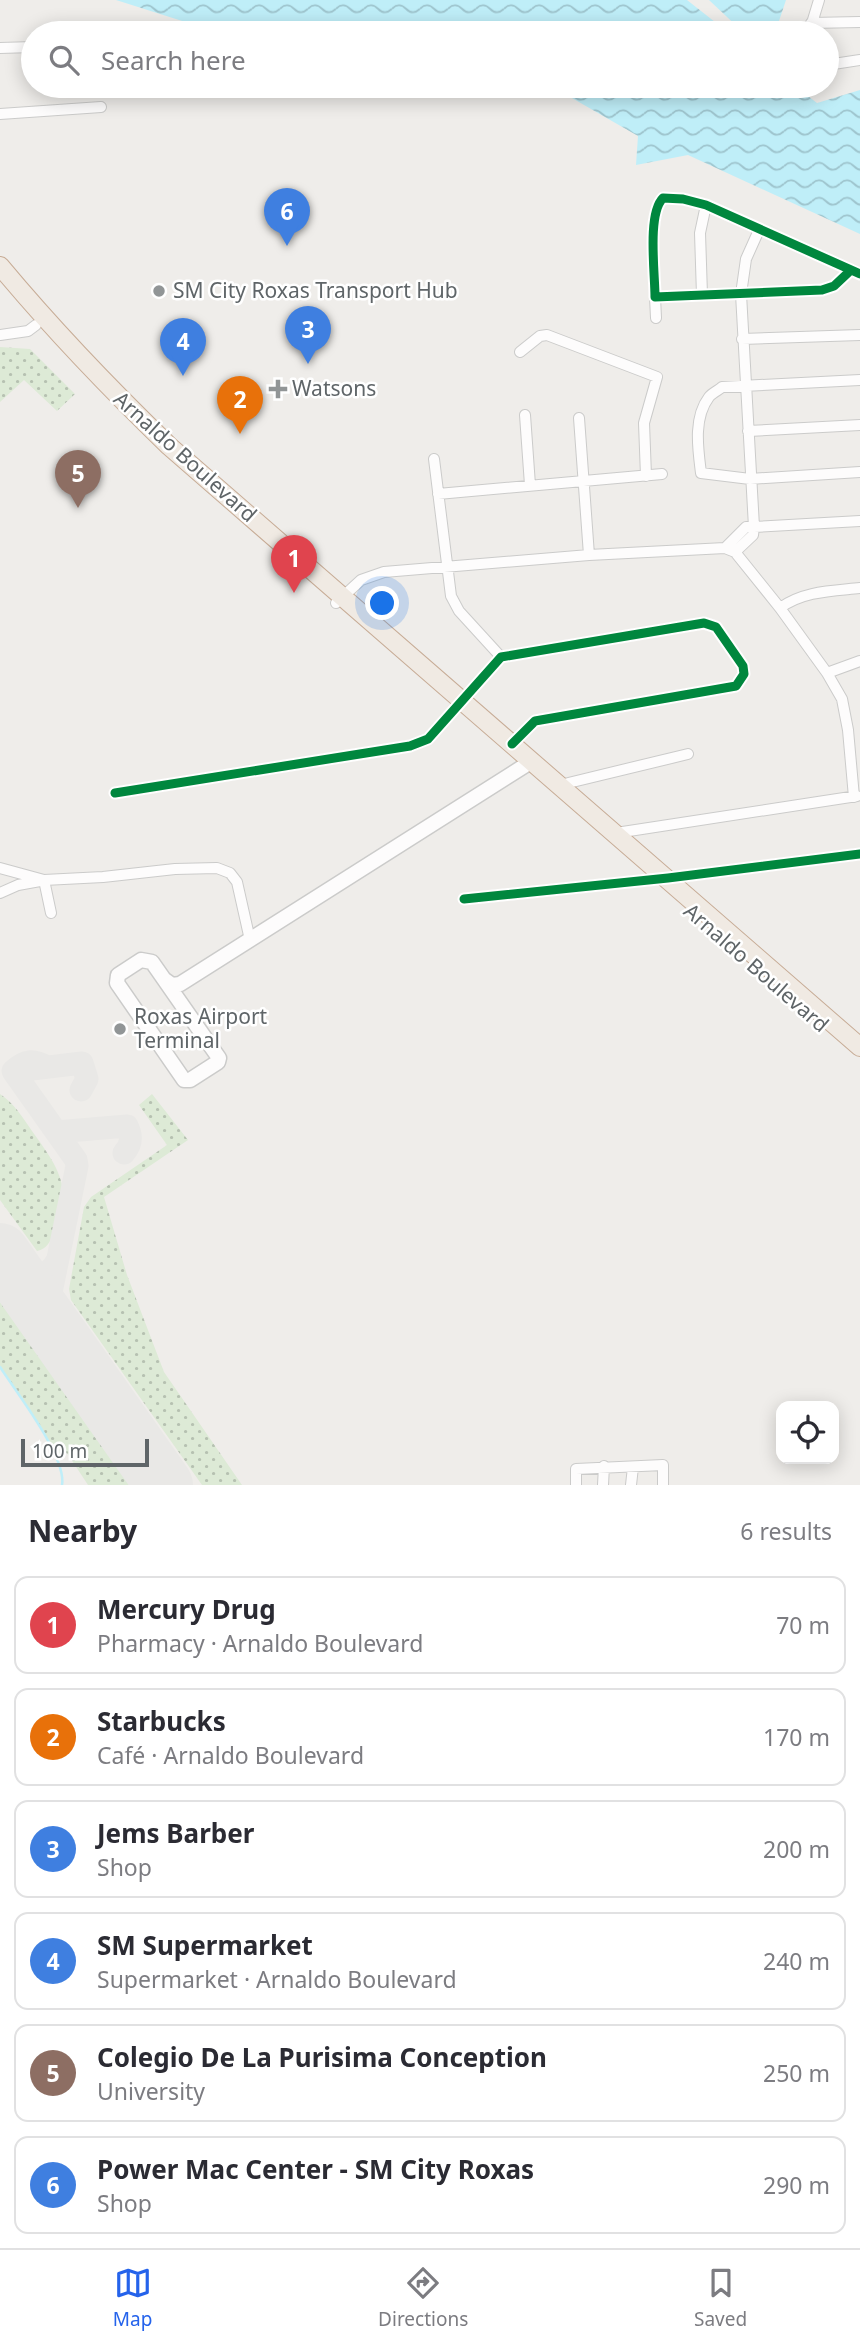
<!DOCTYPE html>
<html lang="en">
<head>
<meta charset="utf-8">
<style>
  :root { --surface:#fff; --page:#f2f2f3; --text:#2b2b33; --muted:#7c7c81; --line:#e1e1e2; --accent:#2563eb }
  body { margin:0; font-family:"Noto Sans",sans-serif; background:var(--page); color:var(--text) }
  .controls { position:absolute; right:21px; bottom:21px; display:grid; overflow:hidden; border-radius:14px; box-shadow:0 4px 18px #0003 }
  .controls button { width:63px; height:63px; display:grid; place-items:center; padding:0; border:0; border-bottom:2px solid var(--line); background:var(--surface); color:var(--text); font:35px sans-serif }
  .scale { position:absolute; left:21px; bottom:18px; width:128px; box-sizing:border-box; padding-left:7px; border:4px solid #5f6568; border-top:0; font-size:19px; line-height:24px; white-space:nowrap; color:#5f6568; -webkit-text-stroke:5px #fff; paint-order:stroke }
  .you { position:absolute; left:383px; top:604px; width:24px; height:24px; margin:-18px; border:5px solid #fff; border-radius:50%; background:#1a73e8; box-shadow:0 0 0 10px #1a73e833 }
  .badge { display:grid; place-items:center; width:46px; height:46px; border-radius:50%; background:var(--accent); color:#fff; font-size:23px; font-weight:700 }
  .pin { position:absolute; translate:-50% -58px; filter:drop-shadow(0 2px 4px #0008) }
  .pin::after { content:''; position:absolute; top:37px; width:24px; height:21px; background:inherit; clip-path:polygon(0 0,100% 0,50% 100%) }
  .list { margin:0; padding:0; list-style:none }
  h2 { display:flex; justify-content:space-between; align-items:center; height:91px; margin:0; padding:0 28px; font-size:30px }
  h2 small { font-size:23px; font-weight:400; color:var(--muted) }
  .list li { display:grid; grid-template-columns:46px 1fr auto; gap:21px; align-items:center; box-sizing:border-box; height:98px; margin:0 14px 14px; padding:0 14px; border:2px solid var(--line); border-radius:14px }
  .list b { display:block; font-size:26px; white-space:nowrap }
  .list p { margin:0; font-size:23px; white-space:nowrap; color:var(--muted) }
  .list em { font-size:23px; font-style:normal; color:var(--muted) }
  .icon { flex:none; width:38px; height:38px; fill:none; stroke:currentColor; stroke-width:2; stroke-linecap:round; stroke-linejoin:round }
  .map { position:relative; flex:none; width:860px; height:1485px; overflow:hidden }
  .search { position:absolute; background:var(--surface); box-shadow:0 4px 18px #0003; left:21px; right:21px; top:21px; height:77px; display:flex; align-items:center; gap:18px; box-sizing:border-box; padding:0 24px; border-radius:38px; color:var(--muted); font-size:26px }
  .sheet { height:763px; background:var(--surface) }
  nav { display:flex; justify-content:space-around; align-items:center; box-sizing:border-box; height:98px; border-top:2px solid var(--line); background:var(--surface); font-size:19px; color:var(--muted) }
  nav a { display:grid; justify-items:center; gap:4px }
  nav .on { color:var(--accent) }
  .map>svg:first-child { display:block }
</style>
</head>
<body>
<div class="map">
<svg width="860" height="1485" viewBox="0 0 860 1485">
  <defs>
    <pattern id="grass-dots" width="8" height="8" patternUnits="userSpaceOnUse" patternTransform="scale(1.75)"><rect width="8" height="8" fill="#ddead6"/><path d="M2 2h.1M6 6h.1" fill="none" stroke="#b6c1b1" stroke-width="1.8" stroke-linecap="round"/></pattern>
    <pattern id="water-waves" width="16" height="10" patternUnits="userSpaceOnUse" patternTransform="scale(1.75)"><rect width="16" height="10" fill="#bfeef8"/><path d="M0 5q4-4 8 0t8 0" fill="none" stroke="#9ec4cd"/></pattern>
  </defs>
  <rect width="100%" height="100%" fill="#efedea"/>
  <path fill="url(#grass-dots)" d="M0,347L30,349L75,394L57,411L24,380L0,402Z
    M0,1094C14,1103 23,1118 32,1131C57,1166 75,1188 54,1232C50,1242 47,1249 37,1251L0,1200Z
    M152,1094L188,1140L104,1197L127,1275L164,1372L242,1485H202L71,1300L69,1289L84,1207L91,1197L167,1145L139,1105Z
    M0,1299L131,1485H88L67,1453L59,1456L0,1366Z"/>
  <path fill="url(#water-waves)" d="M116,0H687L729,33H220Z
    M709,0H786L775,33H744Z
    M551,86H795L817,103L860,90V234L688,155L636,165L638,136Z"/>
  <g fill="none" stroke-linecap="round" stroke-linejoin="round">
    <path stroke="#bfeef8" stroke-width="2.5" d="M0,1367C16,1392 67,1457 62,1485"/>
    <path stroke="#e9e8e6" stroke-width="23" d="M47,1067C33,1059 25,1060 13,1071L76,1160L77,1166L48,1307L50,1323
      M32,1069L82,1063L87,1079L81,1090
      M56,1132L127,1126C132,1136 132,1144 124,1153
      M14,1272C31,1283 46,1279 57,1261"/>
    <path stroke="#e9e8e6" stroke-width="58" d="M0,1252L164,1485"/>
    <g stroke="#cbcbca" stroke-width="12">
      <path id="street" d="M811,23L860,22
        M809,33L819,0
        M0,48L33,47
        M827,65L860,60
        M0,114L101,107
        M759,230L746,259L741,294L754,527L860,521
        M851,270L834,286L822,290L655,297C655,273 647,214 663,198L683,199L706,205L860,274
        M702,295L700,233L706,205
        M655,297L656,318
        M0,335L28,331L36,325
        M742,339L860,335
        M520,352L540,336L547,335L657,377L644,423L646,476
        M860,380L722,387C719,390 712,393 709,397C693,418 698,449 701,473L750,479L860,472
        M525,415L530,485
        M579,418L589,555
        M748,431L860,425
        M434,459L451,596L459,611L501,657
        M438,494L662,474
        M725,548L746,527H754L753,535L735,552
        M336,603L361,580L384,572L589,555L725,548L735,552L780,608L827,673L842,699L848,730L854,797
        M780,608C803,591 832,591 860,588
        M827,673L860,661
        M560,785L688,754
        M115,793L410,746L428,739L501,657L704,623L716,627L743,666L744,674L736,686L535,721L512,744
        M616,833L857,796
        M0,868L44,880L103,877L175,869L217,868L230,873L237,882L250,940
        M44,880L51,913
        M0,893L18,885L40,881
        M464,899L668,878L860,854
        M576,1485V1469L663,1465V1485
        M603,1485L604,1466
        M631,1485L633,1467"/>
    </g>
    <g stroke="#cbcbca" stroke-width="17">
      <path id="secondary" d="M141,960L152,962L219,1058L218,1062L190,1080H184L117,983L118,975Z
        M165,980L172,985L180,984L532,761"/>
    </g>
    <g stroke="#c7ac96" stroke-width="20">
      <path id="highway" d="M0,266C55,332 108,387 169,446L860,1047"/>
    </g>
    <use href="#street" stroke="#fdfcfc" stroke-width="10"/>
    <use href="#secondary" stroke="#fdfcfc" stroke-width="14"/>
    <use href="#highway" stroke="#f0eae3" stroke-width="18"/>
    <g stroke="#fff" stroke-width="13">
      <path id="cycleway" d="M851,270L834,286L822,290L655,297C655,273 647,214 663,198L683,199L706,205L860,274
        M115,793L410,746L428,739L501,657L704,623L716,627L743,666L744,674L736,686L535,721L512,744
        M464,899L668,878L860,854"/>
    </g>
    <use href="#cycleway" stroke="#00873e" stroke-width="9"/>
  </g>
  <g fill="#919596" stroke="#fff" stroke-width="2.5">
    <circle cx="159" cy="291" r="7"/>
    <path d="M274.5 378.5h7v7h7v7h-7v7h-7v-7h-7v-7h7z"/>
    <circle cx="120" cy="1029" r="7"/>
  </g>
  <g text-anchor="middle" stroke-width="5" stroke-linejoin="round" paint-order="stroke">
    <g font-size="21" fill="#5f6568" stroke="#fff" text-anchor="start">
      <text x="173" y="298">SM City Roxas Transport Hub</text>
      <text x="292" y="396">Watsons</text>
      <text x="134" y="1024">Roxas Airport<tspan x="134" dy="24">Terminal</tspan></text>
    </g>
    <g font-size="21" fill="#5f6568" stroke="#fff">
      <text transform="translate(185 457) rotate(42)" y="7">Arnaldo Boulevard</text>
      <text transform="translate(756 968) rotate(41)" y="7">Arnaldo Boulevard</text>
    </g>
  </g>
</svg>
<div class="controls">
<button><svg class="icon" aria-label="locate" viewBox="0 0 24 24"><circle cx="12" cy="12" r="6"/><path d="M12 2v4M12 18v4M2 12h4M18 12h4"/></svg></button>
</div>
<div class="scale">100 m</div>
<div class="you"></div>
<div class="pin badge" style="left:294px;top:593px;background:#e0444e">1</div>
<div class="pin badge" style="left:240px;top:434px;background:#e8710a">2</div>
<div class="pin badge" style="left:308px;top:364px;background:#3f7fe0">3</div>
<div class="pin badge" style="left:183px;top:376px;background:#3f7fe0">4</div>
<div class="pin badge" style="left:78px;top:508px;background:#8d6e63">5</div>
<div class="pin badge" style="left:287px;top:246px;background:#3f7fe0">6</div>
<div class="search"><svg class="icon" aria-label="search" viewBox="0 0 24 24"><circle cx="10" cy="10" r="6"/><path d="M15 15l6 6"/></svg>Search here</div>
</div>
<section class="sheet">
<h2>Nearby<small>6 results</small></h2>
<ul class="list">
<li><span class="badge" style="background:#e0444e">1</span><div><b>Mercury Drug</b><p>Pharmacy · Arnaldo Boulevard</p></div><em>70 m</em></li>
<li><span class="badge" style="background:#e8710a">2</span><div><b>Starbucks</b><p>Café · Arnaldo Boulevard</p></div><em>170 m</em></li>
<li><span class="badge" style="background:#3f7fe0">3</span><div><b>Jems Barber</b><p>Shop</p></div><em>200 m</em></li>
<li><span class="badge" style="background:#3f7fe0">4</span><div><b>SM Supermarket</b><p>Supermarket · Arnaldo Boulevard</p></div><em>240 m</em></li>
<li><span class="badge" style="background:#8d6e63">5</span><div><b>Colegio De La Purisima Conception</b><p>University</p></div><em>250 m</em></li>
<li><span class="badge" style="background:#3f7fe0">6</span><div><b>Power Mac Center - SM City Roxas</b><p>Shop</p></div><em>290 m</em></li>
</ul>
</section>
<nav>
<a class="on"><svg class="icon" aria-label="map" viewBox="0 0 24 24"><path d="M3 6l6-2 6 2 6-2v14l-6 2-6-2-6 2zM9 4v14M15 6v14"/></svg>Map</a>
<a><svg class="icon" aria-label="directions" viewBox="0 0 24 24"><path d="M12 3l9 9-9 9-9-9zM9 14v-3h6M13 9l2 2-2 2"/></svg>Directions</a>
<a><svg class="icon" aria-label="saved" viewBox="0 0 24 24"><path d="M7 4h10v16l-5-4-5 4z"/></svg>Saved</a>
</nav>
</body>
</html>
